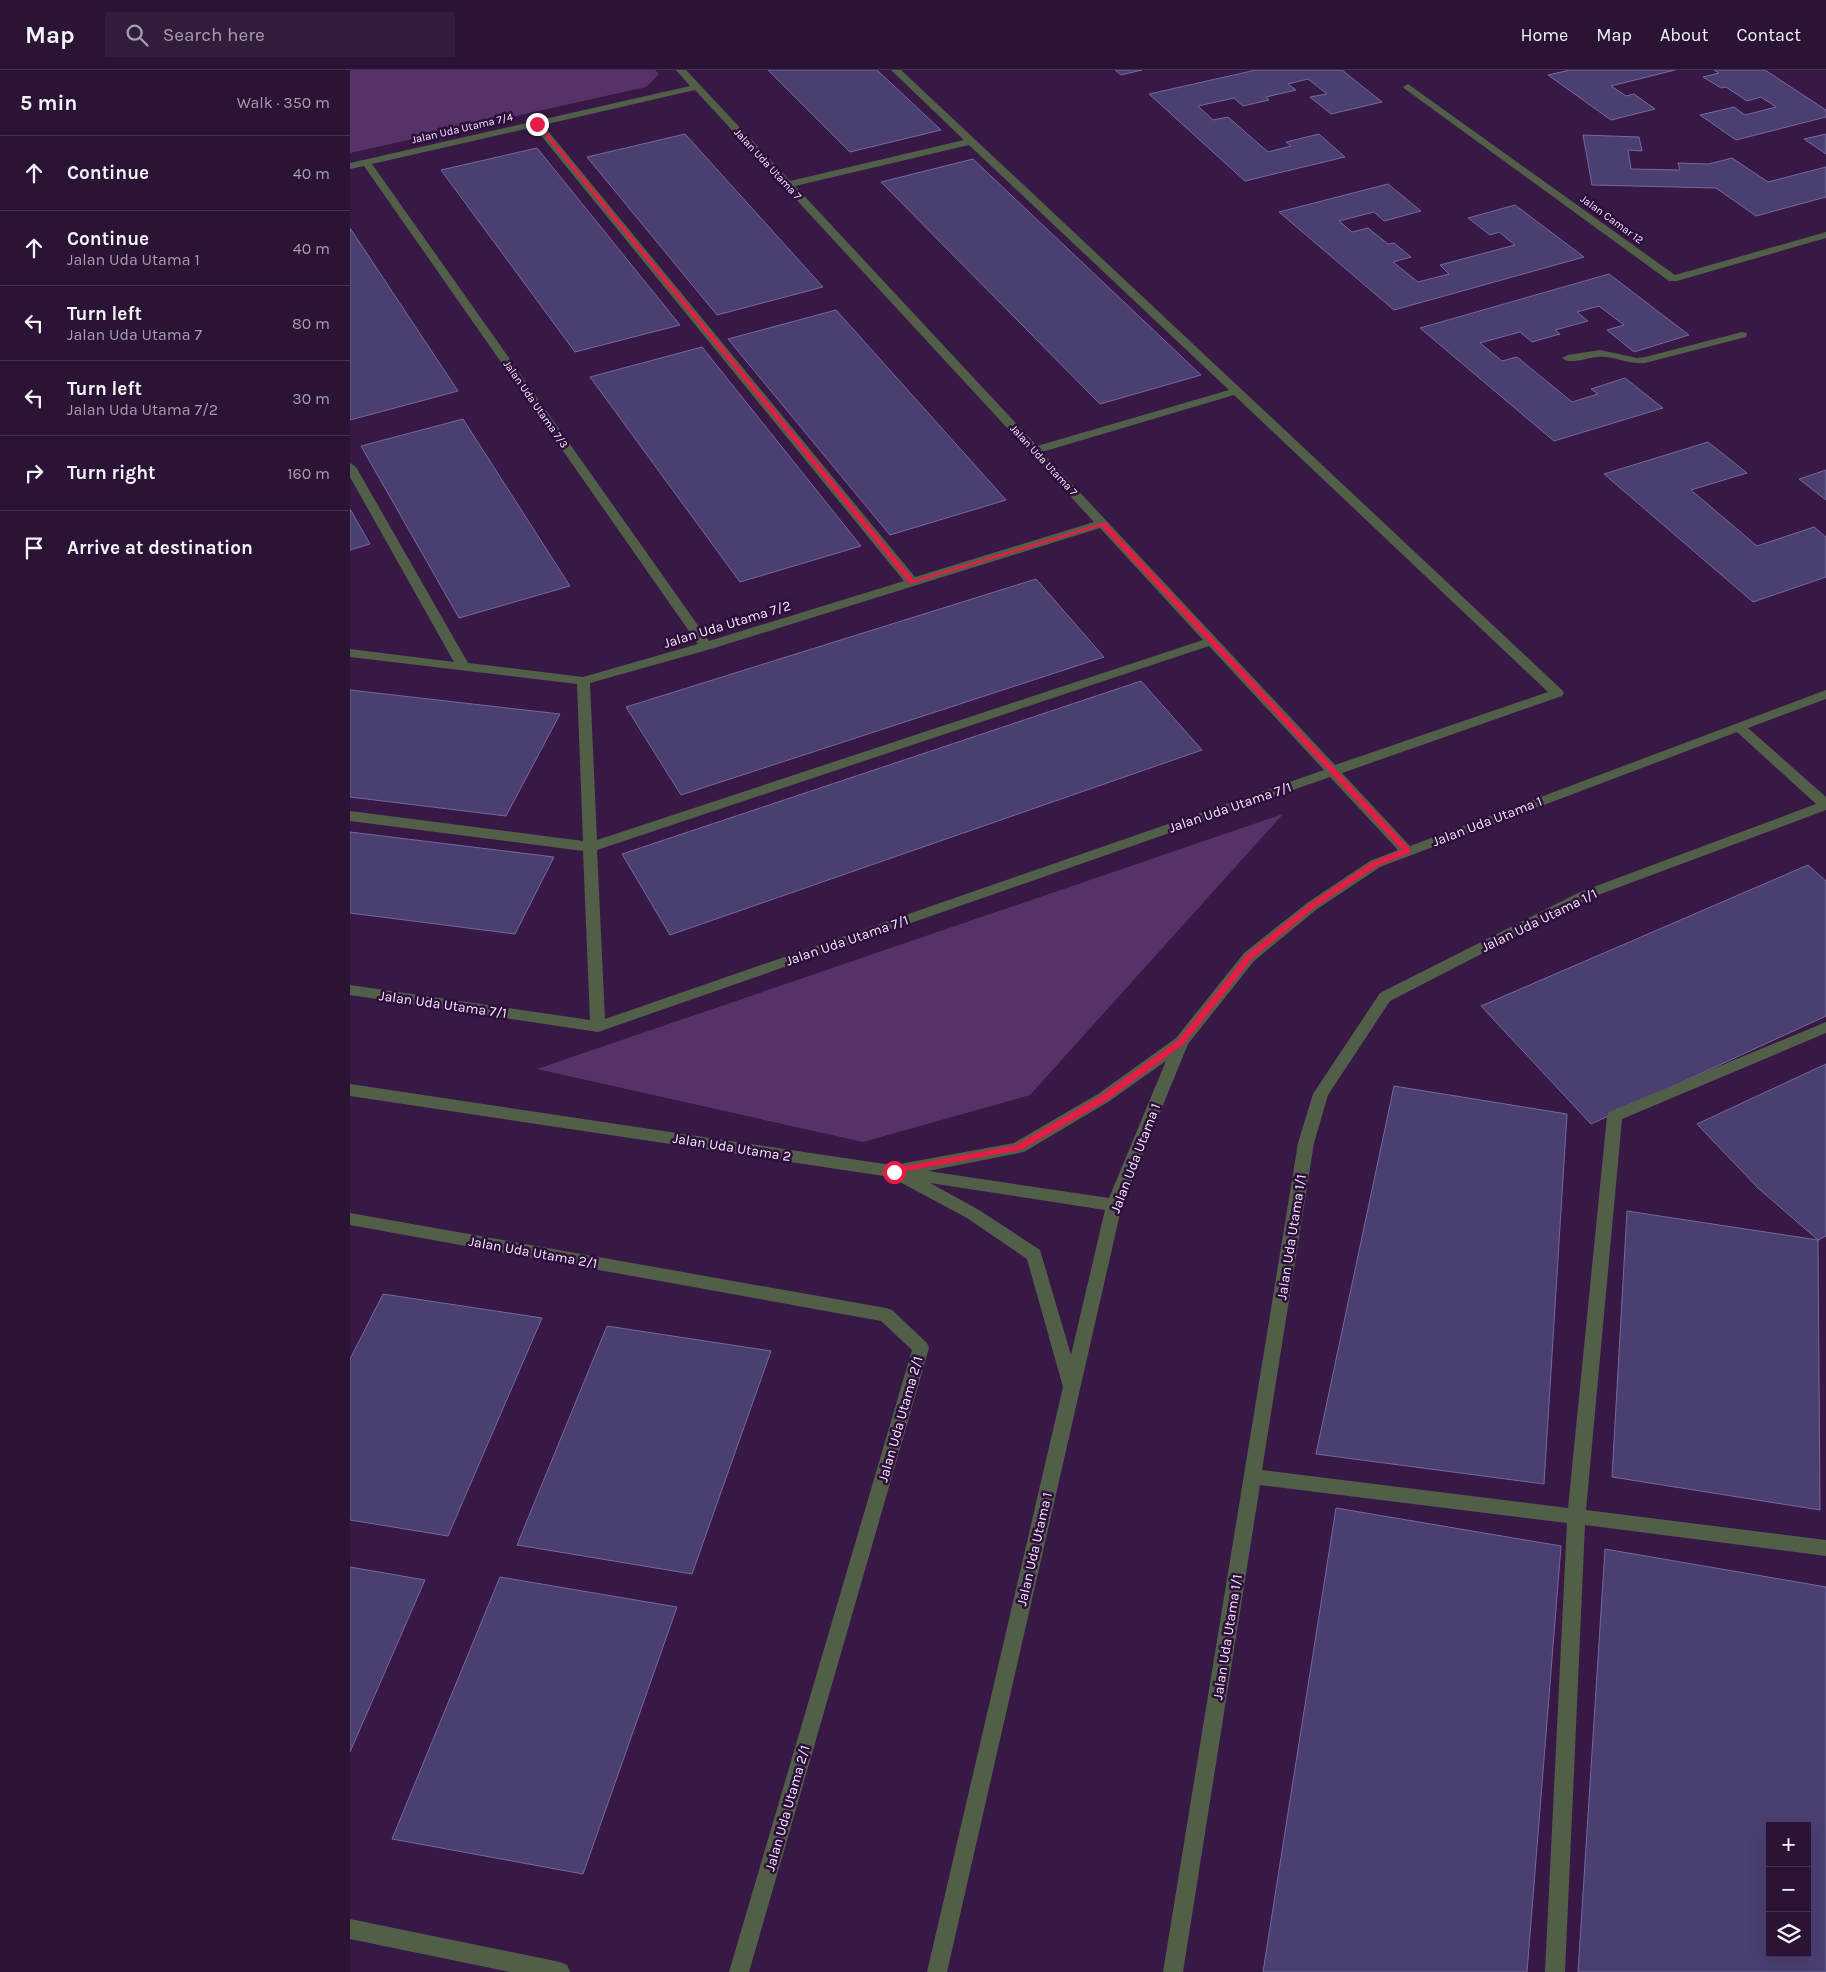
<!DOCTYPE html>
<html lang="en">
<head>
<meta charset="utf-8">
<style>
  :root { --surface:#2a1334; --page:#321c3c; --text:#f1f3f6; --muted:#a59eac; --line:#46324f }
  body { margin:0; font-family:Karla,sans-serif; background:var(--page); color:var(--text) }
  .controls { position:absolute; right:15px; bottom:15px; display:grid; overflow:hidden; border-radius:0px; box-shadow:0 5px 20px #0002 }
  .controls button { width:45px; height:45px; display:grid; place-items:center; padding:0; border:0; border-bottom:1px solid var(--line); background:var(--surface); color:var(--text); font:25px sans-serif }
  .stop { position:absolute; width:15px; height:15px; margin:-11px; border:4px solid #e11d48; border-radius:50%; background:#fff }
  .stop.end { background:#e11d48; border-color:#fff; box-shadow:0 1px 5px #0008 }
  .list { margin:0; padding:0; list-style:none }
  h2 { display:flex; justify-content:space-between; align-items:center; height:65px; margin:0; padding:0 20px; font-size:21px }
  h2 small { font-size:16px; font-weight:400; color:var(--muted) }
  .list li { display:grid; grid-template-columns:32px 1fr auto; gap:15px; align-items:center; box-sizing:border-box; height:75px; padding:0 20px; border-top:1px solid var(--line) }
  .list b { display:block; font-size:19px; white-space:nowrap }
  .list p { margin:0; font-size:16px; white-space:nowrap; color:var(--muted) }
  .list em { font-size:16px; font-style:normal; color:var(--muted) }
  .icon { flex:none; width:28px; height:28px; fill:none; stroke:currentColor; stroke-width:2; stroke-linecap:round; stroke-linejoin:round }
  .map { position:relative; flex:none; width:1476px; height:1902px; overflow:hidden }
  header { display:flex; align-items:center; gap:30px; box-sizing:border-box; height:70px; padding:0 25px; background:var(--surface); border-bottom:1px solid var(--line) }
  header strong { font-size:24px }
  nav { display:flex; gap:28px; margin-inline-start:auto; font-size:18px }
  .search { width:350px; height:45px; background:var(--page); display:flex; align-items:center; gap:12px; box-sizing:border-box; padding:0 18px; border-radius:0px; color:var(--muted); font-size:19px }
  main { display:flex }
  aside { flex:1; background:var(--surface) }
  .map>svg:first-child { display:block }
</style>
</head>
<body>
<header>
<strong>Map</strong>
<div class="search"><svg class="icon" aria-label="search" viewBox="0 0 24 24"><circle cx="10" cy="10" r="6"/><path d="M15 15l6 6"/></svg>Search here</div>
<nav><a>Home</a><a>Map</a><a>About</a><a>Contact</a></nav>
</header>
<main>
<aside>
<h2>5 min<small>Walk · 350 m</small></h2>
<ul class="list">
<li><svg class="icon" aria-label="ahead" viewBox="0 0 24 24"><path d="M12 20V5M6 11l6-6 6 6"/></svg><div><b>Continue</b></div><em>40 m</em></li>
<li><svg class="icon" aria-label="ahead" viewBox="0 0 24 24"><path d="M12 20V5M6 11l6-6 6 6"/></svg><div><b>Continue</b><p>Jalan Uda Utama 1</p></div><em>40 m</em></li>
<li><svg class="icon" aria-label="left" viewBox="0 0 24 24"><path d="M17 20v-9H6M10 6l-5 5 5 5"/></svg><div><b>Turn left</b><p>Jalan Uda Utama 7</p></div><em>80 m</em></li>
<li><svg class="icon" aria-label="left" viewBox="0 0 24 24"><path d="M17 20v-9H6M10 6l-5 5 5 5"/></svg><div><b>Turn left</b><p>Jalan Uda Utama 7/2</p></div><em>30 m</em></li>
<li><svg class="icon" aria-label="right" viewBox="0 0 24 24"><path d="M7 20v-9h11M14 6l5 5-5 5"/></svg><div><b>Turn right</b></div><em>160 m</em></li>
<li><svg class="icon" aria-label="arrive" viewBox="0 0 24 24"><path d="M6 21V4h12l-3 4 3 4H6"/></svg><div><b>Arrive at destination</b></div></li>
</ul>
</aside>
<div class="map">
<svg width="1476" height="1902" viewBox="0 0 1476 1902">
  <rect width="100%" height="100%" fill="#381946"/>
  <path fill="#563268" d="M0,0H305L309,4L296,17L0,83Z
    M933,744L680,1025L513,1072L187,999Z"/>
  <path fill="#4b3f72" stroke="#74689f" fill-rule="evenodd" d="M418,0H527L591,60L500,82Z
    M765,0H792L771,5Z
    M906,0H992L1032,32L981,44L960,27L977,24L958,9L938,14L946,20L916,27L919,30L893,36L884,28L848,36L863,50L878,47L918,82L941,76L936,72L969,64L995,87L895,111L799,24Z
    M1220,0H1325L1261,16L1276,26L1284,24L1305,39L1261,50L1198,5Z
    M1364,0H1415L1476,40V47L1386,70L1350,45L1384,37L1395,45L1426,37L1411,27L1397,31L1376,17L1371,18L1353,7L1369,3Z
    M335,64L473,217L367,245L237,87Z
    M1476,64V84L1454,69Z
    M1233,65L1289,67L1292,81L1278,80L1281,99L1330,100L1328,93L1359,94L1382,88L1418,112L1476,97V127L1406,146L1366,118L1242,115Z
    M187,78L330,255L225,282L91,100Z
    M623,89L851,305L750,334L531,112Z
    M1038,114L1071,141L1034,151L1024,142L989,151L1002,162L1018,158L1038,174L1044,173L1061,187L1043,192L1068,212L1099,204L1090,195L1165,175L1149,162L1140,165L1118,148L1165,135L1234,187L1044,240L929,142Z
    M0,158L108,321L0,350Z
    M1259,204L1339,265L1284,282L1257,260L1274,255L1249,236L1227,242L1238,251L1205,260L1210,264L1182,272L1170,262L1130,273L1152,291L1167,287L1222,332L1248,324L1241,319L1275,308L1313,338L1204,371L1070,258Z
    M486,240L656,430L540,465L378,269Z
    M352,277L511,476L390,512L240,307Z
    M113,349L220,516L109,548L11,376Z
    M1358,372L1397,403L1341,420L1407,476L1464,457L1476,467V507L1403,532L1254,404Z
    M1476,400V430L1449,409Z
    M0,439L20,474L0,480Z
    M686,509L754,587L331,725L276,637Z
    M791,611L852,680L320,865L272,784Z
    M0,620L210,644L156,746L0,727Z
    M0,762L204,787L165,864L0,843Z
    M1458,795L1476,811V946L1241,1054L1131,936Z
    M1476,994V1166L1468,1170L1408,1118L1347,1054Z
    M1044,1016L1217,1044L1194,1414L966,1384Z
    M1277,1141L1468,1170L1470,1440L1262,1407Z
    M33,1224L192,1248L98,1466L0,1450V1289Z
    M257,1256L421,1281L342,1504L167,1475Z
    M986,1438L1211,1476L1177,1902H913Z
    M1255,1479L1476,1517V1902H1228ZM1420,1756H1457V1883H1420Z
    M0,1497L75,1510L0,1682Z
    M150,1507L327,1537L233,1804L42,1769Z"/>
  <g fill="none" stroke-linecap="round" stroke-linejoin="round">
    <path fill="#515f49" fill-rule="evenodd" d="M326,0H336L440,111L614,70L541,0H551L1212,620L1214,623L1212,626L992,703L1060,776L1476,620V629L1398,658L1476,727V740L1240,828L1040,931L978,1025L964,1073L912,1400L1218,1438L1257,1046L1259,1042L1476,952V963L1272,1049L1236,1440L1476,1470V1486L1235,1455L1215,1902H1195L1217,1453L910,1415L833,1902H813L948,1073L963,1024L1030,923L1230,822L1466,734L1387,662L1030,797L967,839L904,891L838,974L772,1135L597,1902H577L713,1317L677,1189L617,1148L548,1111L547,1108L0,1026V1014L548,1096L555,1093L664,1073L748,1024L826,968L894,883L957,833L1020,791L1048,780L980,707L248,962L0,925V915L240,950L233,781L0,751V741L233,771L227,614L0,587V579L104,592L0,407V393L6,397L118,593L233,607L348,574L14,96L0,99V93L340,16ZM345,20L744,452L565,507L193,55ZM184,57L554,511L359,571L22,94ZM619,75L879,320L687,376L445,116ZM884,325L1198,622L985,695L692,382ZM750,458L853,570L247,770L240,613L361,579ZM859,576L974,700L255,949L247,780ZM816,991L759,1128L578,1101L674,1082L758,1032ZM580,1113L755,1140L721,1285L690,1180L629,1140Z
      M1058,14L1325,205L1476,162V168L1327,211H1319L1055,19L1053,17Z
      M1392,262L1396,263L1397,265L1396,267L1295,293C1279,295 1263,285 1247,287C1237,288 1220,295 1212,288L1218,285L1250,280L1287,288L1295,287Z
      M0,1143L536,1238L542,1240L577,1273L579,1278L399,1902H379L562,1280L531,1251L0,1155Z
      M0,1849L210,1892L217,1895L220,1902H160L0,1869Z"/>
  </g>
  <path fill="#e11d48" d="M185,53H189L564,510L755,452L1060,779V783L1027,796L964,838L902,889L834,974L756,1031L671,1080L541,1104L539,1102L544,1098L666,1075L750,1026L828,970L896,885L959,834L1022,792L1052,780L751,456L560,514Z"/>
  <g text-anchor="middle" stroke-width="5" stroke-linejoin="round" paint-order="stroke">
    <g font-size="11" fill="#f7e8ff" stroke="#2d0f3b">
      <text transform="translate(112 58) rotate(-13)" y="4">Jalan Uda Utama 7/4</text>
      <text transform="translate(418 94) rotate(47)" y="4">Jalan Uda Utama 7</text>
      <text transform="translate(1262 149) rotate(36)" y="4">Jalan Camar 12</text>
      <text transform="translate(186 334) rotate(55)" y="4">Jalan Uda Utama 7/3</text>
      <text transform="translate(694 390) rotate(47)" y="4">Jalan Uda Utama 7</text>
    </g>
    <g font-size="14" fill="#f7e8ff" stroke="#2d0f3b">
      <text transform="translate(377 554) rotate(-17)" y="5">Jalan Uda Utama 7/2</text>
      <text transform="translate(880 737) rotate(-19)" y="5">Jalan Uda Utama 7/1</text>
      <text transform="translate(1137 751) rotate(-21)" y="5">Jalan Uda Utama 1</text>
      <text transform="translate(1189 850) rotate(-26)" y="5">Jalan Uda Utama 1/1</text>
      <text transform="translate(497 870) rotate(-19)" y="5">Jalan Uda Utama 7/1</text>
      <text transform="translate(93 934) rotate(8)" y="5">Jalan Uda Utama 7/1</text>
      <text transform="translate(382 1077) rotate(9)" y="5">Jalan Uda Utama 2</text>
      <text transform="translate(785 1088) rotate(-69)" y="5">Jalan Uda Utama 1</text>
      <text transform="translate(941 1167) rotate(-81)" y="5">Jalan Uda Utama 1/1</text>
      <text transform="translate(183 1182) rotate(10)" y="5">Jalan Uda Utama 2/1</text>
      <text transform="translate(550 1349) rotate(-74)" y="5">Jalan Uda Utama 2/1</text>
      <text transform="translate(684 1479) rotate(-77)" y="5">Jalan Uda Utama 1</text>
      <text transform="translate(877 1567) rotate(-81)" y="5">Jalan Uda Utama 1/1</text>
      <text transform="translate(437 1738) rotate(-74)" y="5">Jalan Uda Utama 2/1</text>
    </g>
  </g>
</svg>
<div class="controls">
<button>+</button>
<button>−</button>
<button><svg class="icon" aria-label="layers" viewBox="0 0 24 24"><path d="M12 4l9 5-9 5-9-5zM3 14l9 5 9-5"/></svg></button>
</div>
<div class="stop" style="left:544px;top:1102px"></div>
<div class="stop end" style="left:187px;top:54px"></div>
</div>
</main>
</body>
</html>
